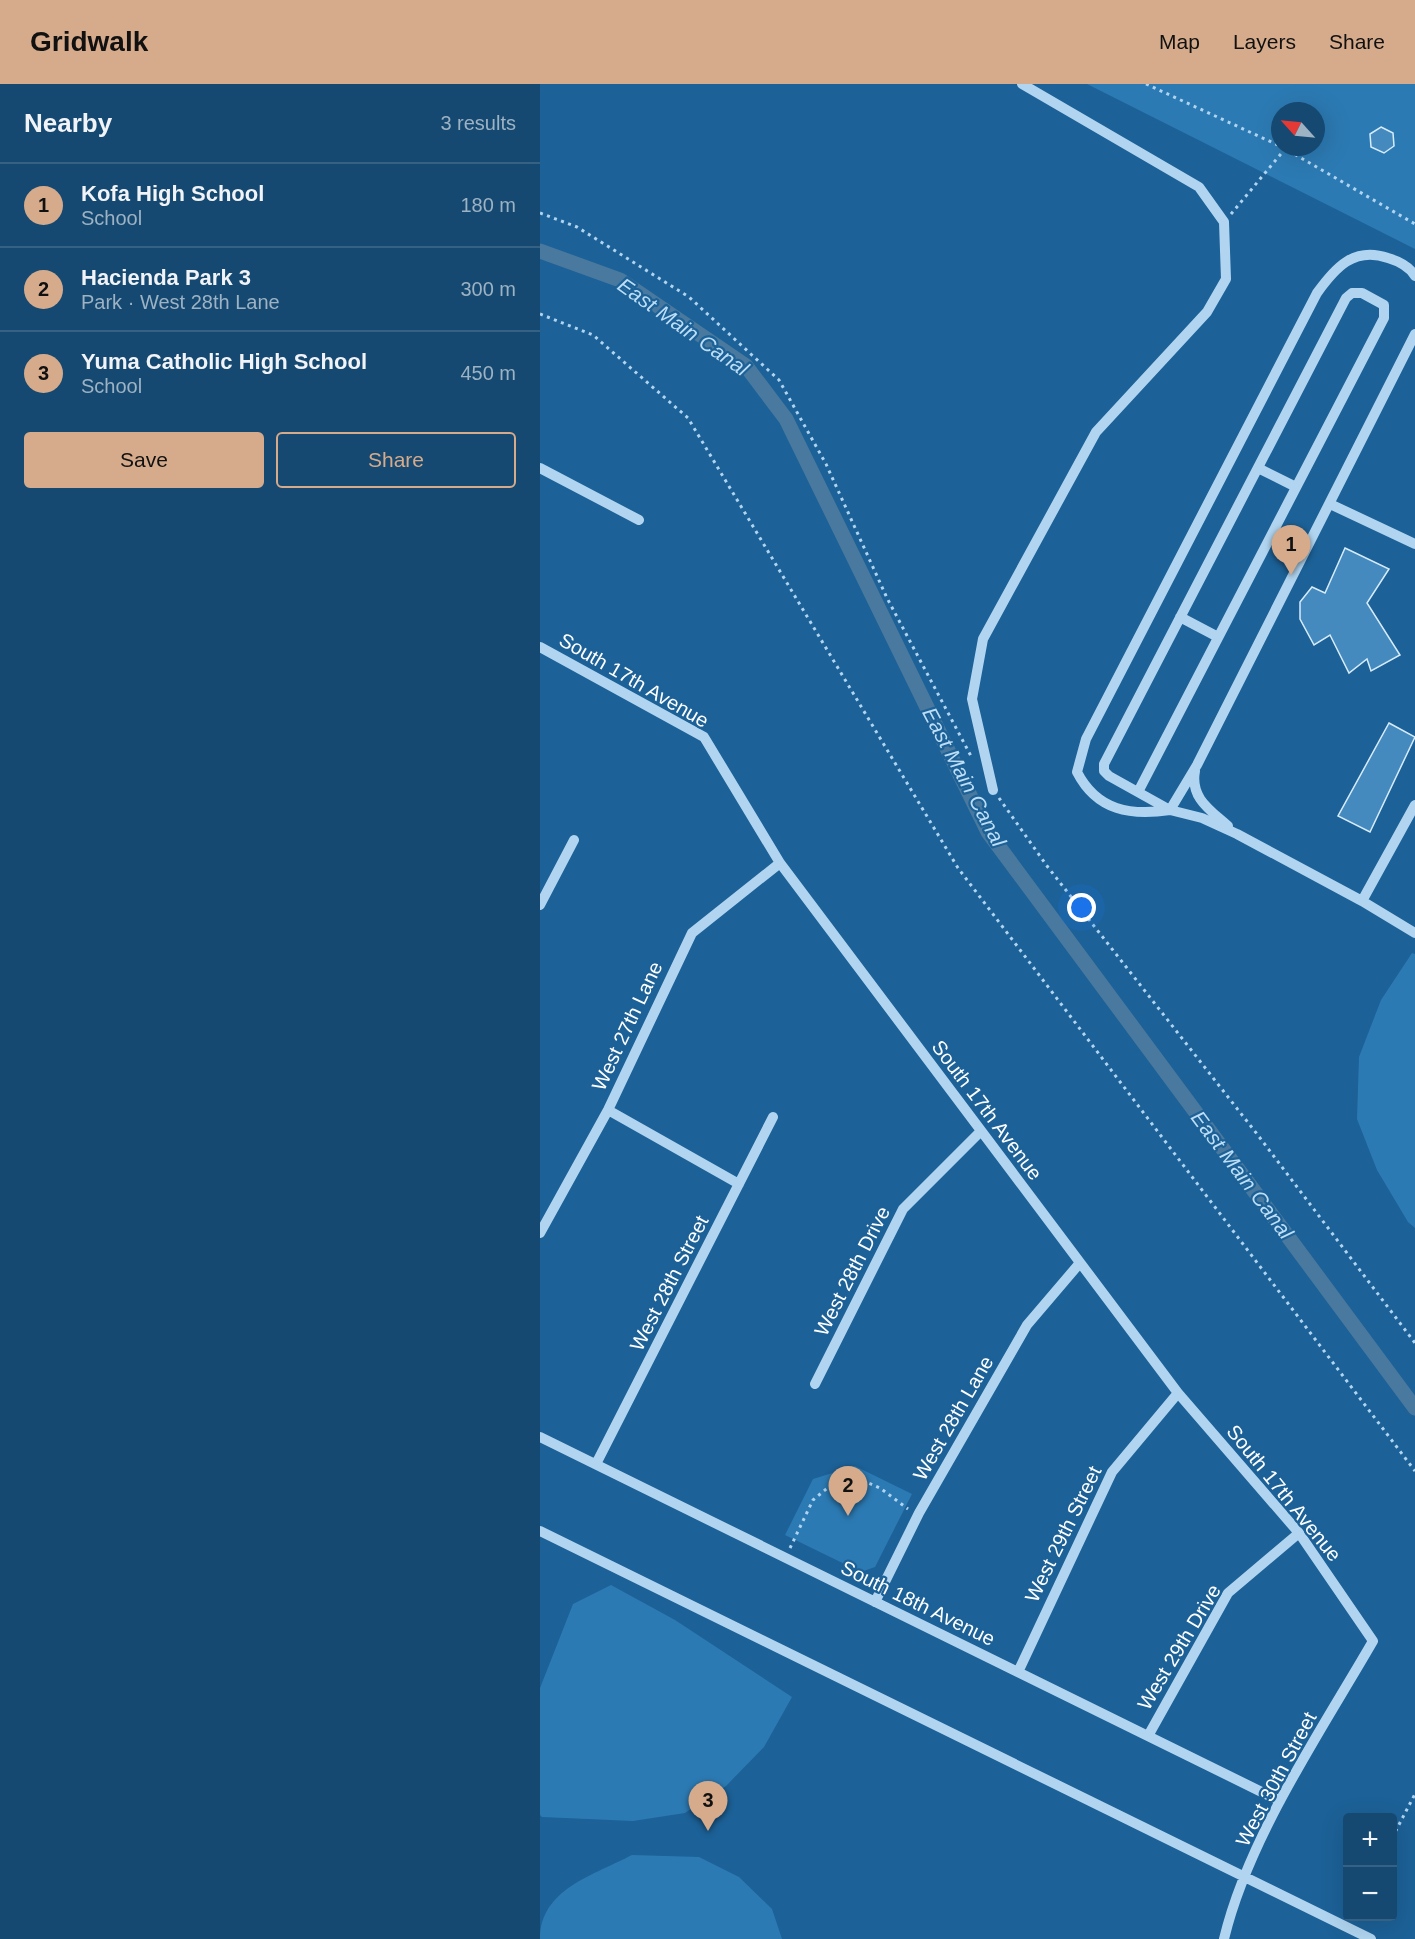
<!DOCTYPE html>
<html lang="en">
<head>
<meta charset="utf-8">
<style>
  :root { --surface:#154971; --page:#1e5076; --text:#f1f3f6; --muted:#9db2c3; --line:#346184; --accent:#d6ab8b }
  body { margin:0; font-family:Arial,sans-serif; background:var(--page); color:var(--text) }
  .controls { position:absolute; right:18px; bottom:18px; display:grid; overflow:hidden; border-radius:6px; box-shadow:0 6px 24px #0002 }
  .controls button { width:54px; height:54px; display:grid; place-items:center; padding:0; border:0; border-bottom:2px solid var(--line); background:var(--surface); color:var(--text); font:30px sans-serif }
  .compass { position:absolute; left:731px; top:18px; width:54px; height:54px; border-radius:50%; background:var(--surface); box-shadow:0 6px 24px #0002; rotate:297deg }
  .you { position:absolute; left:542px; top:824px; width:21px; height:21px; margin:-15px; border:4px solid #fff; border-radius:50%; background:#1a73e8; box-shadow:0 0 0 9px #1a73e833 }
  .badge { display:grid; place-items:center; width:39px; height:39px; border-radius:50%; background:var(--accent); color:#111; font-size:20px; font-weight:700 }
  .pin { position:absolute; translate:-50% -50px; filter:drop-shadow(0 2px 3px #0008) }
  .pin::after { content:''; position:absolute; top:32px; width:21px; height:18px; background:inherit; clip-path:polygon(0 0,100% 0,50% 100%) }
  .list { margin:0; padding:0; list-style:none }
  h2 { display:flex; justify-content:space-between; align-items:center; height:78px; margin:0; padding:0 24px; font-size:26px }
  h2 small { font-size:20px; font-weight:400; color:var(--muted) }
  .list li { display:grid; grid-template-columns:39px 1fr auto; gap:18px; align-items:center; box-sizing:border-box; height:84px; padding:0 24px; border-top:2px solid var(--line) }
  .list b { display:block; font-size:22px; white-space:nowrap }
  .list p { margin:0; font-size:20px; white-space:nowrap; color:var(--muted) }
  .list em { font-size:20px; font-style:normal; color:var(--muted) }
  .actions { display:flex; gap:12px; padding:18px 24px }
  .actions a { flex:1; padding:14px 0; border:2px solid var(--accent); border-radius:6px; text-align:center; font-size:21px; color:var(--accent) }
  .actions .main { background:var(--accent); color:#111 }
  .map { position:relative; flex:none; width:875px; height:1855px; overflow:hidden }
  header { display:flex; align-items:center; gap:36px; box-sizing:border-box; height:84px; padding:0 30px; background:var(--accent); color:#111 }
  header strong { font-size:28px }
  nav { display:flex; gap:33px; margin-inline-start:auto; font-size:21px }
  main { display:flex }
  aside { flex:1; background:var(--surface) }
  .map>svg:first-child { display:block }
</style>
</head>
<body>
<header>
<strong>Gridwalk</strong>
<nav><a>Map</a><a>Layers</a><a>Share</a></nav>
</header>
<main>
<aside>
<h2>Nearby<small>3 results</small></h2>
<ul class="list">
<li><span class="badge">1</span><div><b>Kofa High School</b><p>School</p></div><em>180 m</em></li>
<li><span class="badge">2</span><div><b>Hacienda Park 3</b><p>Park · West 28th Lane</p></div><em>300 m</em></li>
<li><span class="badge">3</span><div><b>Yuma Catholic High School</b><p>School</p></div><em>450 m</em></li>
</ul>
<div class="actions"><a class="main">Save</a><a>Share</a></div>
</aside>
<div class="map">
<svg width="875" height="1855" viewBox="0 0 875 1855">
  <rect width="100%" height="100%" fill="#1c6197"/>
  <path fill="#2c7ab3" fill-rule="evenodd" d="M547,0H875V165ZM740,27H776V63H740Z
    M872,869L875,870V1144L868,1138L837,1086L817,1035L819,973L841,916Z
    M315,1382L372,1410L335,1483L321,1488L245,1451L273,1395Z
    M71,1501L135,1536L252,1613L224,1663L186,1702L145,1729L93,1737L2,1733L0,1731V1604L33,1520Z
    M92,1771L159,1773L199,1793L232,1825L242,1855H0C0,1805 54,1791 92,1771Z"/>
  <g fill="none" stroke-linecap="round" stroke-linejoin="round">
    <path stroke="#49799e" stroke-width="15" d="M0,167L80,196L206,282L246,335L448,748L875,1324"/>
  </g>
  <path fill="#458abe" stroke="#d7ecfb" stroke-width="1.5" d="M841,43L853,49L854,62L844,69L831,63L830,50Z
    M805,464L849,485L827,519L860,571L831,587L827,575L809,589L790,551L774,561L760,535V518L772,503L785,509Z
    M849,639L875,653L830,748L798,732Z"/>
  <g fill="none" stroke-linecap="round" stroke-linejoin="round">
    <path stroke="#b1d5f0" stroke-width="3" stroke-dasharray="3 4.5" stroke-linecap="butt" d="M606,0L740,62
      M742,63L875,140
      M0,129L37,143L149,213L239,296L286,380L347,514L432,674
      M691,130L745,65
      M0,230L53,251L148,334L418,784L875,1387
      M459,714L507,782L717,1050L875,1259
      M250,1464L273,1416L302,1392L310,1391L340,1404L368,1425
      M852,1754L875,1710"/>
    <path stroke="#b1d5f0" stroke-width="10" d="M0,384L99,436
      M718,384L756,403
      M790,420L875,460
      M640,533L678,553
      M0,563L164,653L240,779L638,1309L759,1449L833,1557C781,1647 708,1754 684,1855
      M655,687C650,714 670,726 688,742
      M453,706L432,615L443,555L556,348L667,228L686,195L684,138L659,103L482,0
      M598,708L844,234V221L822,209H812L806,214L564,680V687L569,692L630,726L662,734L697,750L822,817L875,849
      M630,726C591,732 557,727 537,688L546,655L777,209C795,184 814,162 848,174C858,177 869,182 875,192
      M630,726L657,681L875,250
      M822,817L875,721
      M0,821L34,756
      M68,1026L199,1100
      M0,1149L68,1026L152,849L240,779
      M275,1300L363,1125L441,1047
      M0,1353L740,1717
      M56,1380L233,1033
      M0,1447L831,1855
      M335,1518L379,1429L487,1241L539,1180
      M478,1588L572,1388L638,1309
      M608,1652L688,1509L759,1449"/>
  </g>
  <g text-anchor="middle" stroke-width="4.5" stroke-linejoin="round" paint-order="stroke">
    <g font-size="20" fill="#fff" stroke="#1c6197">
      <text transform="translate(94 596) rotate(30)" y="7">South 17th Avenue</text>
      <text transform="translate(87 942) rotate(-65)" y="7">West 27th Lane</text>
      <text transform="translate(447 1026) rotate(53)" y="7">South 17th Avenue</text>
      <text transform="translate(312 1187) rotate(-63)" y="7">West 28th Drive</text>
      <text transform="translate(129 1199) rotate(-63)" y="7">West 28th Street</text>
      <text transform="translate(413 1334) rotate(-60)" y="7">West 28th Lane</text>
      <text transform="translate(744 1409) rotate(51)" y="7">South 17th Avenue</text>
      <text transform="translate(523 1450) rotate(-64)" y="7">West 29th Street</text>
      <text transform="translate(378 1519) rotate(26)" y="7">South 18th Avenue</text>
      <text transform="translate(639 1563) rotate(-59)" y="7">West 29th Drive</text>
      <text transform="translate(736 1695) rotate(-62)" y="7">West 30th Street</text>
    </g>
    <g font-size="21" font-style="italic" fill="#bddef6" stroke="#1c6197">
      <text transform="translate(143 243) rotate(35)" y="7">East Main Canal</text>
      <text transform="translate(424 693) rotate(62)" y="7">East Main Canal</text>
      <text transform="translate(702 1091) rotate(53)" y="7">East Main Canal</text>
    </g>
  </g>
</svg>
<div class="controls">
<button>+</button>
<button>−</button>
</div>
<svg class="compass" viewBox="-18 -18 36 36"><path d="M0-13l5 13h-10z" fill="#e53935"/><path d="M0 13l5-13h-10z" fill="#9db2c3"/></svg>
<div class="you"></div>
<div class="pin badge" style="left:751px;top:491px">1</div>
<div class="pin badge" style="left:308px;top:1432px">2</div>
<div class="pin badge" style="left:168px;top:1747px">3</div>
</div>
</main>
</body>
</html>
